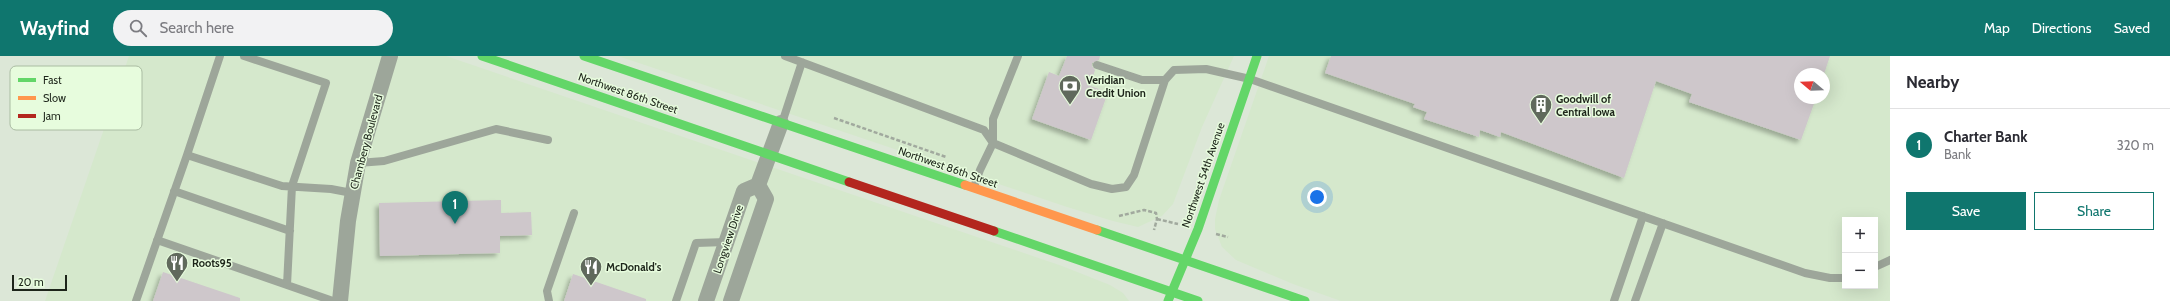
<!DOCTYPE html>
<html lang="en">
<head>
<meta charset="utf-8">
<style>
  :root { --surface:#fff; --page:#f2f2f3; --text:#2b2b33; --muted:#7c7c81; --line:#e1e1e2; --accent:#0f766e }
  body { margin:0; font-family:Cabin,sans-serif; background:var(--page); color:var(--text) }
  .controls { position:absolute; right:12px; bottom:12px; display:grid; overflow:hidden; border-radius:0px; box-shadow:0 4px 16px #0002 }
  .controls button { width:36px; height:36px; display:grid; place-items:center; padding:0; border:0; border-bottom:1px solid var(--line); background:var(--surface); color:var(--text); font:20px sans-serif }
  .compass { position:absolute; left:1794px; top:12px; width:36px; height:36px; border-radius:50%; background:var(--surface); box-shadow:0 4px 16px #0002; rotate:289deg }
  .scale { position:absolute; left:12px; bottom:10px; width:55px; box-sizing:border-box; padding-left:4px; border:2px solid #1d251a; border-top:0; font-size:11px; line-height:14px; white-space:nowrap; color:#1d251a; -webkit-text-stroke:3px #e7fcdd; paint-order:stroke }
  .you { position:absolute; left:1317px; top:141px; width:14px; height:14px; margin:-10px; border:3px solid #fff; border-radius:50%; background:#1a73e8; box-shadow:0 0 0 6px #1a73e833 }
  .badge { display:grid; place-items:center; width:26px; height:26px; border-radius:50%; background:var(--accent); color:#fff; font-size:13px; font-weight:700 }
  .pin { position:absolute; translate:-50% -33px; filter:drop-shadow(0 1px 2px #0008) }
  .pin::after { content:''; position:absolute; top:21px; width:14px; height:12px; background:inherit; clip-path:polygon(0 0,100% 0,50% 100%) }
  .list { margin:0; padding:0; list-style:none }
  h2 { display:flex; justify-content:space-between; align-items:center; height:52px; margin:0; padding:0 16px; font-size:17px }
  h2 small { font-size:13px; font-weight:400; color:var(--muted) }
  .list li { display:grid; grid-template-columns:26px 1fr auto; gap:12px; align-items:center; box-sizing:border-box; height:72px; padding:0 16px; border-top:1px solid var(--line) }
  .list b { display:block; font-size:15px; white-space:nowrap }
  .list p { margin:0; font-size:13px; white-space:nowrap; color:var(--muted) }
  .list em { font-size:13px; font-style:normal; color:var(--muted) }
  .actions { display:flex; gap:8px; padding:12px 16px }
  .actions a { flex:1; padding:9px 0; border:1px solid var(--accent); border-radius:0px; text-align:center; font-size:14px; color:var(--accent) }
  .actions .main { background:var(--accent); color:#fff }
  .icon { flex:none; width:22px; height:22px; fill:none; stroke:currentColor; stroke-width:2; stroke-linecap:round; stroke-linejoin:round }
  .map { position:relative; flex:none; width:1890px; height:245px; overflow:hidden }
  header { display:flex; align-items:center; gap:24px; box-sizing:border-box; height:56px; padding:0 20px; background:var(--accent); color:#fff }
  header strong { font-size:19px }
  nav { display:flex; gap:22px; margin-inline-start:auto; font-size:14px }
  .search { width:280px; height:36px; background:var(--page); display:flex; align-items:center; gap:10px; box-sizing:border-box; padding:0 14px; border-radius:22px; color:var(--muted); font-size:15px }
  main { display:flex }
  aside { flex:1; background:var(--surface) }
  .map>svg:first-child { display:block }
</style>
</head>
<body>
<header>
<strong>Wayfind</strong>
<div class="search"><svg class="icon" aria-label="search" viewBox="0 0 24 24"><circle cx="10" cy="10" r="6"/><path d="M15 15l6 6"/></svg>Search here</div>
<nav><a>Map</a><a>Directions</a><a>Saved</a></nav>
</header>
<main>
<div class="map">
<svg width="1890" height="245" viewBox="0 0 1890 245">
  <defs>
    <filter id="shadow"><feDropShadow dx="-3.5" dy="3.5" stdDeviation="2" flood-color="#0004"/></filter>
  </defs>
  <rect width="100%" height="100%" fill="#dce7d7"/>
  <path fill="#d5e8cc" fill-rule="evenodd" d="M129,0H446L1062,210L1110,229L1123,237L1129,245H45Z
    M618,0H1234L1202,71L1173,148L1162,160L1138,171L1113,165L1067,151Z
    M1269,0H1890V245H1341L1293,228L1236,204L1222,191L1215,173V163L1219,144ZM1800,18H1824V42H1800ZM1845,164H1875V230H1845Z"/>
  <path fill="#cec7cb" filter="url(#shadow)" d="M1067,0H1100L1099,4L1092,7V10L1095,14L1090,30L1108,36L1091,84L1032,63L1049,16L1059,20Z
    M1331,0H1830L1824,18H1800V42H1816L1801,84L1689,46L1692,38L1656,25L1624,122L1501,76L1500,81L1480,74L1479,81L1424,63L1427,56L1413,51L1415,48L1325,17Z
    M501,144V157L531,156L532,179L500,180V197L380,200L379,147Z
    M163,216L240,242V245H153Z
    M573,218L646,243V245H564Z"/>
  <g fill="none" stroke-linecap="round" stroke-linejoin="round">
    <path stroke="#a1a99e" stroke-width="2.5" stroke-dasharray="4 2" stroke-linecap="butt" d="M834,62L946,101
      M1119,160L1144,154L1156,157L1157,163L1154,174
      M1157,163L1178,168
      M1216,178L1228,181"/>
    <path stroke="#9da69a" stroke-width="8" d="M220,0L187,99L282,130L331,133L352,137
      M244,0L326,27L292,130L287,229L333,245
      M785,0L984,74L993,87L1091,128L1112,133L1126,131L1134,119L1165,24L1174,14L1206,13L1250,23L1805,217L1830,222H1845
      M1097,9L1142,24H1165
      M782,67L802,6
      M358,107L384,105L496,73L548,84
      M974,131L980,114L993,87V63L1018,0
      M174,135L290,175
      M157,184L287,229
      M1875,211L1890,204
      M136,245L187,99
      M549,245L547,235L574,157
      M676,245L696,187L726,186
      M1614,245L1643,160
      M1635,245L1663,167"/>
    <path stroke="#9da69a" stroke-width="16" d="M340,245L348,165L358,107L390,0
      M706,245L744,135L758,129L781,67
      M731,245L766,143L758,129"/>
    <path stroke="#63d668" stroke-width="9" d="M482,0L849,126
      M584,0L965,129
      M1097,174L1305,245
      M994,175L1198,245
      M1168,245L1198,173L1257,0"/>
    <path stroke="#ff974d" stroke-width="9" d="M965,129L1097,174"/>
    <path stroke="#b3261e" stroke-width="9" d="M849,126L994,175"/>
  </g>
  <defs>
    <g id="bank-pin" transform="scale(1.15)"><path d="M0 17L-7.5 6A9.5 9.5 0 1 1 7.5 6Z" fill="#60695c" stroke="#e7fcdd"/><path d="M-6-4H6V4H-6ZM0-2.3a2.3 2.3 0 1 0 0 4.6a2.3 2.3 0 1 0 0-4.6Z" fill="#fff"/></g>
    <g id="building-pin" transform="scale(1.15)"><path d="M0 17L-7.5 6A9.5 9.5 0 1 1 7.5 6Z" fill="#60695c" stroke="#e7fcdd"/><path d="M-4-6H4V6H1V3H-1V6H-4ZM-2.5-4.3h1.7v1.8h-1.7ZM.8-4.3h1.7v1.8H.8ZM-2.5-1h1.7V.8h-1.7ZM.8-1h1.7V.8H.8Z" fill="#fff"/></g>
    <g id="restaurant-pin" transform="scale(1.15)"><path d="M0 17L-7.5 6A9.5 9.5 0 1 1 7.5 6Z" fill="#60695c" stroke="#e7fcdd"/><path d="M-5-6h1v4h1v-4h1v4h1v-4h1v5L-1.5 .5V6h-2V.5L-5-1ZM5-6V6H3V1.5H1.5Q1.5-4 5-6Z" fill="#fff"/></g>
  </defs>
  <g fill-rule="evenodd">
    <use href="#bank-pin" x="1070" y="30"/>
    <use href="#building-pin" x="1541" y="49"/>
    <use href="#restaurant-pin" x="177" y="207"/>
    <use href="#restaurant-pin" x="591" y="211"/>
  </g>
  <g text-anchor="middle" stroke-width="3" stroke-linejoin="round" paint-order="stroke">
    <g font-size="11" font-weight="bold" fill="#1d251a" stroke="#e7fcdd" text-anchor="start">
      <text x="1086" y="28">Veridian<tspan x="1086" dy="13">Credit Union</tspan></text>
      <text x="1556" y="47">Goodwill of<tspan x="1556" dy="13">Central Iowa</tspan></text>
      <text x="192" y="211">Roots95</text>
      <text x="606" y="215">McDonald's</text>
    </g>
    <g font-size="11" fill="#1d251a" stroke="#e7fcdd">
      <text transform="translate(628 37) rotate(19)" y="4">Northwest 86th Street</text>
      <text transform="translate(366 86) rotate(-75)" y="4">Chambery Boulevard</text>
      <text transform="translate(948 111) rotate(19)" y="4">Northwest 86th Street</text>
      <text transform="translate(1203 119) rotate(-71)" y="4">Northwest 54th Avenue</text>
      <text transform="translate(728 183) rotate(-71)" y="4">Longview Drive</text>
    </g>
  </g>
  <rect x="10" y="10" width="132" height="64" rx="6" fill="#e7fcdd" stroke="#aabca2" stroke-width="1"/>
  <rect x="18" y="22" width="18" height="4" fill="#63d668"/>
  <rect x="18" y="40" width="18" height="4" fill="#ff974d"/>
  <rect x="18" y="58" width="18" height="4" fill="#b3261e"/>
  <g font-size="11" fill="#1d251a">
    <text x="43" y="28">Fast</text>
    <text x="43" y="46">Slow</text>
    <text x="43" y="64">Jam</text>
  </g>
</svg>
<div class="controls">
<button>+</button>
<button>−</button>
</div>
<svg class="compass" viewBox="-18 -18 36 36"><path d="M0-13l5 13h-10z" fill="#e53935"/><path d="M0 13l5-13h-10z" fill="#7c7c81"/></svg>
<div class="scale">20 m</div>
<div class="you"></div>
<div class="pin badge" style="left:455px;top:168px">1</div>
</div>
<aside>
<h2>Nearby<small></small></h2>
<ul class="list">
<li><span class="badge">1</span><div><b>Charter Bank</b><p>Bank</p></div><em>320 m</em></li>
</ul>
<div class="actions"><a class="main">Save</a><a>Share</a></div>
</aside>
</main>
</body>
</html>
